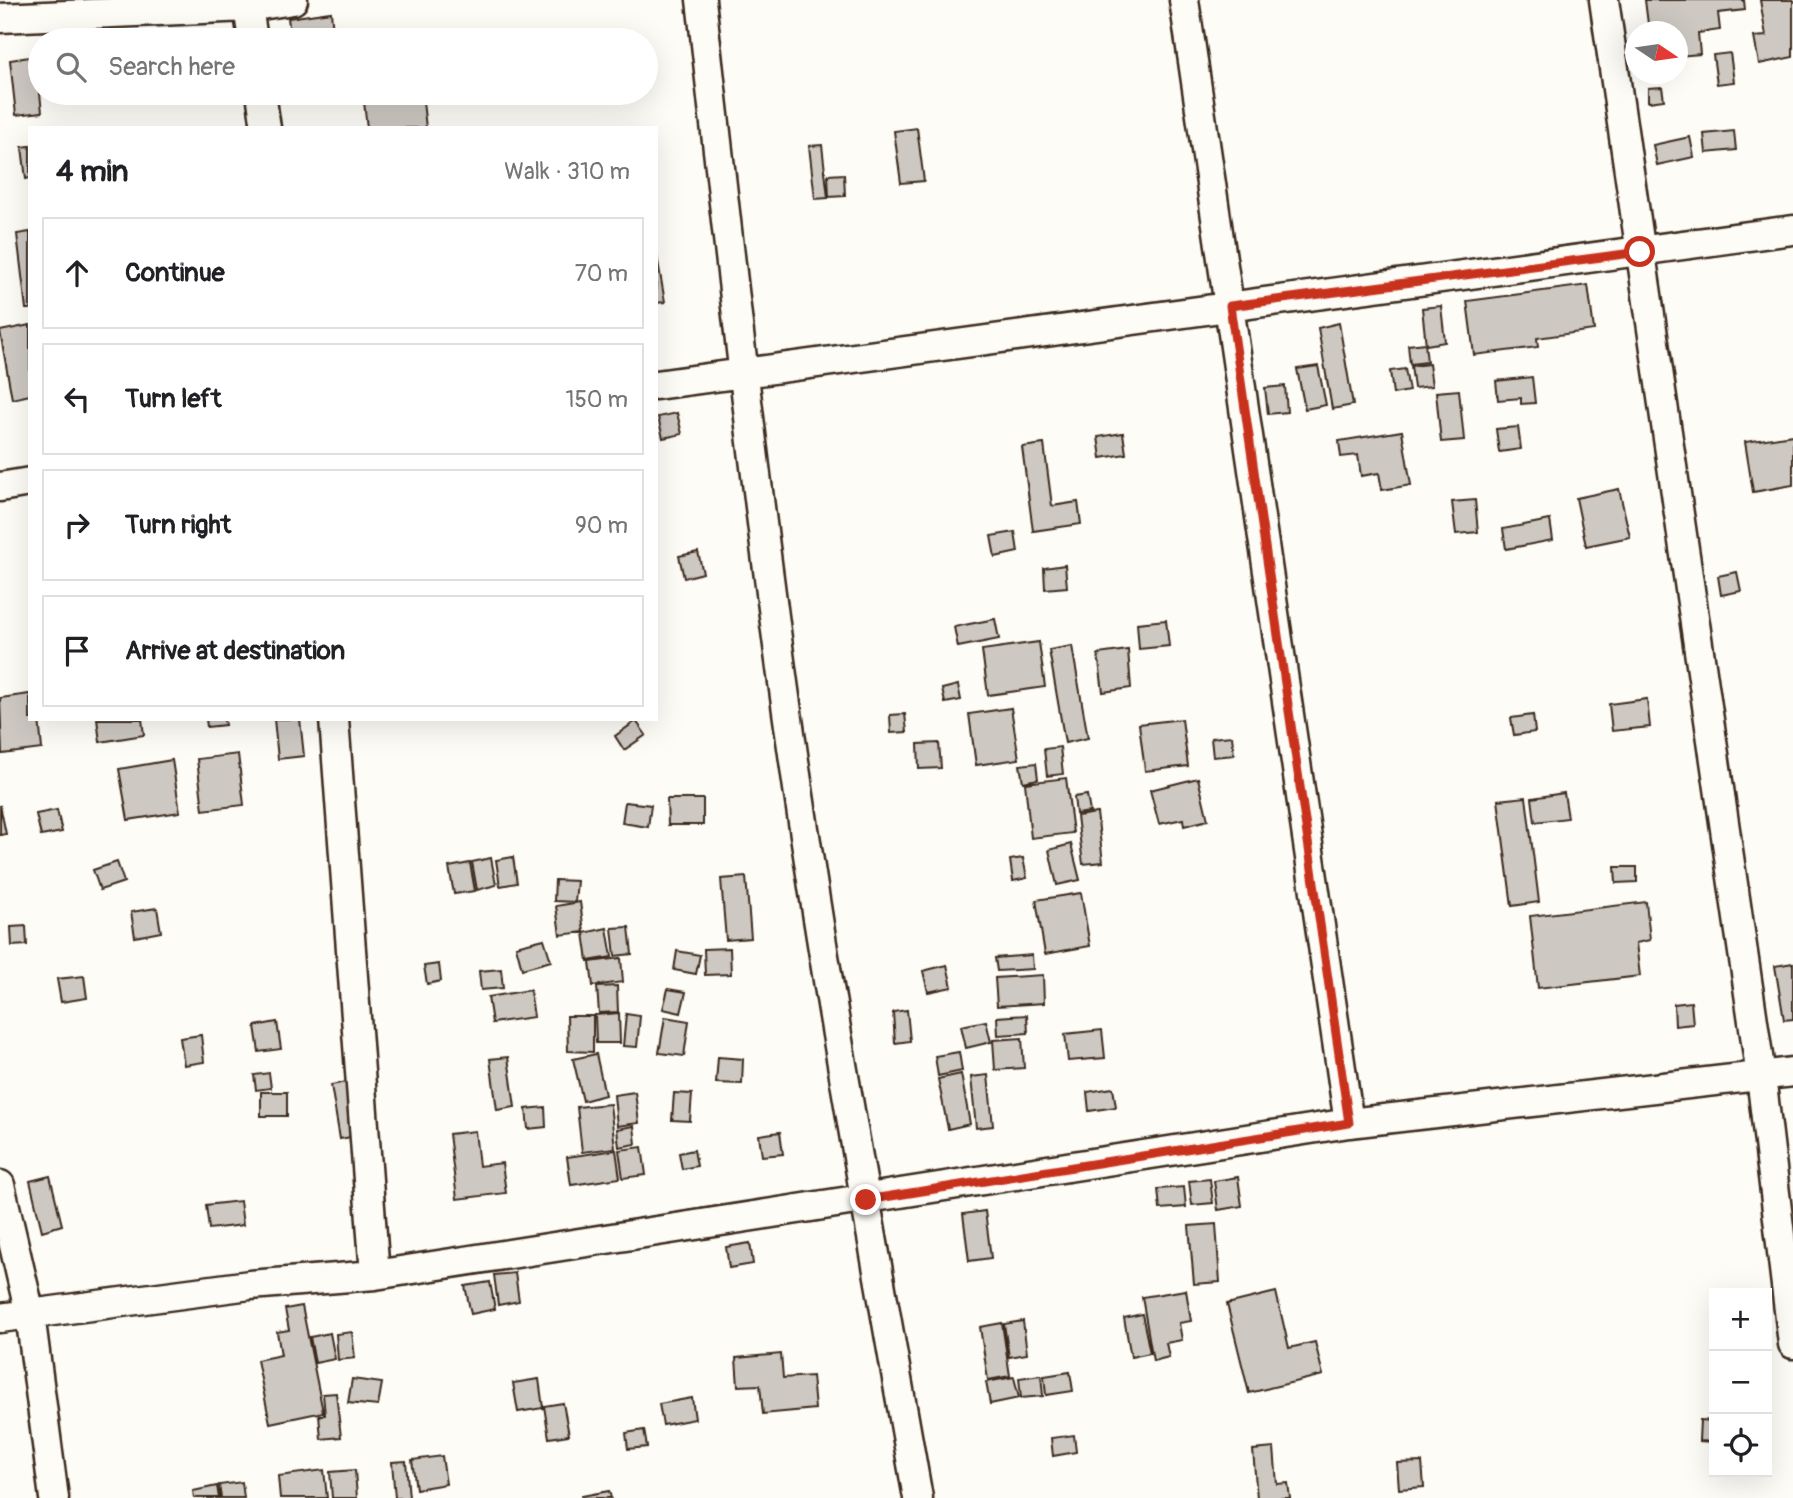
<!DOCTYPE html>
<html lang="en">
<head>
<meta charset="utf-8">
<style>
  :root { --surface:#fff; --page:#f2f2f2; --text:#202124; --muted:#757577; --line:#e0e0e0 }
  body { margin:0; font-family:Pangolin,sans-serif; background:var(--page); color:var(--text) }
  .controls { position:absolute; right:21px; bottom:21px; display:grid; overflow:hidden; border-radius:0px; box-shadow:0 7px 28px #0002 }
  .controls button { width:63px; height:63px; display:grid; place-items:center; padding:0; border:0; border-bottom:2px solid var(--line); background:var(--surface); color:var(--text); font:35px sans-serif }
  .compass { position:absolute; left:1625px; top:21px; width:63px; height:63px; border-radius:50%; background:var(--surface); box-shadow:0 7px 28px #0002; rotate:103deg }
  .stop { position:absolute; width:21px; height:21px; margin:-16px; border:5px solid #c8321e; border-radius:50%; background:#fff }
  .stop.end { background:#c8321e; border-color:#fff; box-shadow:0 2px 7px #0008 }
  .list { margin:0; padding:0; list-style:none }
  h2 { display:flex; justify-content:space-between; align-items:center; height:91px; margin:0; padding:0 28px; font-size:30px }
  h2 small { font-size:23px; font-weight:400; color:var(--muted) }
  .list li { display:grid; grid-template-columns:46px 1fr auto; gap:21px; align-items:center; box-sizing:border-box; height:112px; margin:0 14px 14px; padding:0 14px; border:2px solid var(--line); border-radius:0px }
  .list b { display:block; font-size:26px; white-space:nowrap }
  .list em { font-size:23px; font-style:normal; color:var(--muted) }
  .icon { flex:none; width:38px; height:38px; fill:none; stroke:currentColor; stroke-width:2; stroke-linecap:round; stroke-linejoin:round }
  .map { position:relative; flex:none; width:1793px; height:1498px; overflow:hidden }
  .search { position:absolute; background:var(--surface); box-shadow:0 7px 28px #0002; left:28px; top:28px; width:630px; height:77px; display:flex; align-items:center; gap:18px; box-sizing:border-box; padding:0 24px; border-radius:38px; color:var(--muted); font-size:26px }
  .panel { position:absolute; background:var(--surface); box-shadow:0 7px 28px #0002; left:28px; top:126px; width:630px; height:595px; border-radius:0px }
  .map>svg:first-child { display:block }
</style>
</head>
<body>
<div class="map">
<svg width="1793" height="1498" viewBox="0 0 1793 1498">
  <rect width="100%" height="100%" fill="#fdfcf7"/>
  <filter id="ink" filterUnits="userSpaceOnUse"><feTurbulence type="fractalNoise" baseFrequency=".0143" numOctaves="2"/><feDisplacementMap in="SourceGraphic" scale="14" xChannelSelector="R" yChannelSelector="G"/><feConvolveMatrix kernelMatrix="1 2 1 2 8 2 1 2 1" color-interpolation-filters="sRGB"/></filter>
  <g filter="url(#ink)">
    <path fill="#cdc8c2" stroke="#3b2a1e" stroke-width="2" d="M1645,0H1744L1745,10L1718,13L1720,30L1698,33L1700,54L1678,56V32H1649Z
      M1760,0H1793V57L1759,64L1754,37L1766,36Z
      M331,12L334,40H291L288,18Z
      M1730,53L1734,82L1717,84L1713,55Z
      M36,56L42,112L16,115L10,60Z
      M1662,87L1664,100L1648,102V88Z
      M363,93H422L426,128H367Z
      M917,128L924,181L901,183L894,131Z
      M1734,131L1736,150L1706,153L1704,134Z
      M1690,137L1694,157L1657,165L1653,145Z
      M822,145L828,198L815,199L809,146Z
      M30,146V178L26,179L22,147Z
      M844,174L845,196L829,197L828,175Z
      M30,232V309H26L17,234Z
      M656,250L665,302L656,303Z
      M1588,285L1594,330L1537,338L1538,347L1474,355L1467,301Z
      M1441,306L1445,342L1426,345L1422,308Z
      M1339,323L1353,405L1332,409L1318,328Z
      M30,325V395L12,399L0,331Z
      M1425,343L1427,362L1410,364L1408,345Z
      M1429,364L1432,386L1414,388L1411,366Z
      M1318,366L1326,405L1305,409L1297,369Z
      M1405,369L1409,391L1393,394L1390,371Z
      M1532,377L1535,403L1521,404V398L1498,400L1496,381Z
      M1285,386L1287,412L1268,414L1265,388Z
      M1459,390L1464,440L1441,442L1436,392Z
      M677,413L682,434L663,438L658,417Z
      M1518,427L1521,449L1499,452L1496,429Z
      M1402,431L1411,485L1382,490L1379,473L1361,476L1358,455L1341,457L1339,441Z
      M1123,433L1126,454L1101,458L1098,437Z
      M1793,435V485L1753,492L1745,442Z
      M1044,444L1052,506L1078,502L1081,524L1033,531L1022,447Z
      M1619,489L1630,537L1586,546L1576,498Z
      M1475,500L1478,532L1456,534L1452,502Z
      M1550,520L1553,540L1506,549L1503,529Z
      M1015,532L1018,552L995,557L991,536Z
      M698,552L703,573L684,578L679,556Z
      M1065,565L1067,587L1045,589L1044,568Z
      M1737,572L1741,591L1721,595L1718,576Z
      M995,619L999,639L958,647L954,627Z
      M1166,620L1169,646L1139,649L1137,623Z
      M1039,642L1045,687L988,695L982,650Z
      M1072,646L1088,738L1065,743L1049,650Z
      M1128,650L1131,688L1103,692L1098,654Z
      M958,685L961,700L945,703L942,689Z
      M30,694V719H39L42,749L2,754L0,698Z
      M1647,699L1650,727L1612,731L1609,704Z
      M1011,708L1019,759L976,765L969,714Z
      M905,714L907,732L891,733L890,715Z
      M1533,715L1535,732L1514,735L1511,718Z
      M97,719H142L144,735L100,742Z
      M206,719H224L225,725L207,727Z
      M274,719H300L304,756L278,759Z
      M1182,719L1188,766L1145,771L1139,724Z
      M636,721L646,735L624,750L615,736Z
      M1232,736L1234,755L1213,757L1211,738Z
      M939,743L941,768L919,769L918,744Z
      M1060,747L1063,774L1047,776L1044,749Z
      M238,754L244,805L203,810L197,759Z
      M172,760L180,812L128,820L119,769Z
      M1036,763L1038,779L1023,782L1020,765Z
      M1066,778L1073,833L1031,838L1025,783Z
      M1198,778L1208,820L1184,826L1183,819L1159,824L1150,790Z
      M1564,793L1568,818L1535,822L1532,798Z
      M1087,795L1090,812L1076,814L1074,797Z
      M1526,797L1539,902L1512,906L1498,800Z
      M667,799H703V825H668Z
      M625,802L651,805L648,827L622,823Z
      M0,805L6,834L0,835Z
      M57,810L62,832L41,836L36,814Z
      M1097,813L1103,862L1083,864L1077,816Z
      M1071,844L1080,880L1057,885L1049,850Z
      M513,857L517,883L500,886L496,860Z
      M491,858L496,885L477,890L472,862Z
      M1023,858L1027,878L1013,881L1010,860Z
      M117,862L124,882L100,890L93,870Z
      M470,863L475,891L454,894L449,867Z
      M1615,867H1637V882L1616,883Z
      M746,877L751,938L726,940L721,879Z
      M555,880L577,881L575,902L554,901Z
      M1081,893L1090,946L1045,954L1036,900Z
      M580,902L584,932L560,935L556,906Z
      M1646,902L1650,940L1636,943L1640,976L1538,988L1530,916Z
      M157,908L161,932L135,937L131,912Z
      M26,926L27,945L12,946L11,927Z
      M629,927L632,954L615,956L612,928Z
      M607,928L612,957L588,961L584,933Z
      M544,939L551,961L522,969L516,946Z
      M730,948L731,974L705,975L704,949Z
      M677,951L700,955L696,974L674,970Z
      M1032,955L1033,969L997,971L995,958Z
      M621,958L623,982L593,986L590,962Z
      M1793,963V1019L1784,1020L1775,966Z
      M439,964L441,981L427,984L424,966Z
      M947,965L952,987L928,992L923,971Z
      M501,969L503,988L481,990L479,971Z
      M1043,975L1044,1003L997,1006L995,978Z
      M84,976L87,998L61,1002L57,979Z
      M617,986L618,1012L599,1013L597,987Z
      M668,989L686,992L681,1013L663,1009Z
      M530,990L534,1017L492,1023L488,997Z
      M1691,1002L1693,1024L1675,1026L1674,1004Z
      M907,1010L910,1041L895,1043L893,1012Z
      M619,1013L620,1043H596L595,1015Z
      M626,1014L640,1016L637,1047L623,1046Z
      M1027,1015L1028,1033L998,1035L997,1017Z
      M567,1016H593V1052L568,1051Z
      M665,1017L689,1021L684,1056L659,1053Z
      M986,1021L991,1042L966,1048L961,1026Z
      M277,1022L281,1049L259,1052L255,1026Z
      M1102,1030L1105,1058L1068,1061L1065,1034Z
      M201,1035L204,1062L184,1065L180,1038Z
      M1022,1038L1024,1068L995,1070L993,1040Z
      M959,1052L962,1071L938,1076L935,1056Z
      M596,1054L605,1095L583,1101L573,1059Z
      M508,1057L515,1107L497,1110L490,1059Z
      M718,1057L743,1059L742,1084L716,1083Z
      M269,1073L271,1088L256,1090L254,1075Z
      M961,1074L970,1124L948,1129L938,1079Z
      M988,1075L993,1126L976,1128L971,1077Z
      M352,1081L361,1135L340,1139L331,1085Z
      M1113,1088L1116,1107L1089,1111L1087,1092Z
      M261,1092H287V1116H261Z
      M635,1092L639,1123L617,1126L614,1095Z
      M674,1093L692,1094L690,1121L672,1120Z
      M610,1104L615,1148L582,1152L577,1107Z
      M545,1107L546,1127L528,1129L526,1109Z
      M634,1126L636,1144L619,1147L617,1129Z
      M475,1131L479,1166L502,1163L506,1193L457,1199L449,1134Z
      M780,1132L783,1154L762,1156L759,1135Z
      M642,1147L646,1175L623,1178L619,1150Z
      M616,1150L620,1178L571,1185L567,1157Z
      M694,1150L697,1166L682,1169L679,1153Z
      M50,1176L62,1225L42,1231L30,1181Z
      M1238,1177L1242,1206L1218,1210L1214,1181Z
      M1210,1179L1213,1203L1192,1205L1189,1181Z
      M1184,1187L1186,1207L1160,1209L1158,1189Z
      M240,1201L243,1225L209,1229L206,1205Z
      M985,1211L991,1258L969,1261L963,1214Z
      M1216,1224L1220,1282L1194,1284L1189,1226Z
      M750,1243L753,1264L729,1268L726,1247Z
      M515,1273L519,1301L498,1305L494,1275Z
      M490,1282L495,1309L471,1314L465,1286Z
      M1186,1290L1191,1321L1179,1323L1182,1340L1166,1343L1169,1357L1153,1361L1142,1297Z
      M1276,1292L1289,1348L1315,1342L1323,1375L1249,1393L1227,1304Z
      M302,1306L323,1412L270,1423L257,1360L281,1355L277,1332L289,1330L285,1309Z
      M1142,1314L1150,1353L1131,1357L1124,1318Z
      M1023,1321L1027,1354L1009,1357L1004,1324Z
      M1002,1323L1010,1376L988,1380L980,1327Z
      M352,1332L355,1358L338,1360L336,1334Z
      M330,1333L335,1359L315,1363L310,1337Z
      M781,1354L783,1378L812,1376L815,1409L763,1414L760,1385L738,1386L736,1358Z
      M1070,1372L1073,1391L1046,1395L1044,1376Z
      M1041,1375L1043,1396L1021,1398L1019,1378Z
      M1014,1377L1019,1398L990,1404L986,1382Z
      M352,1379L382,1383L378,1406L348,1403Z
      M539,1379L543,1408L518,1412L513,1383Z
      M336,1393L341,1437L321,1439L319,1415H325L323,1394Z
      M692,1398L695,1419L663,1425L659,1404Z
      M563,1403L569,1435L549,1438L544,1406Z
      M1700,1420L1714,1421V1442L1699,1441Z
      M644,1430L647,1447L628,1449L626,1433Z
      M1074,1435L1076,1452L1053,1456L1051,1438Z
      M1274,1448L1277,1484L1288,1483L1290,1498H1257L1253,1450Z
      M442,1456L446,1484L416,1489L412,1460Z
      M406,1461L409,1498H395L392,1462Z
      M1422,1462L1424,1487L1399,1489L1397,1463Z
      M324,1470L327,1498H280L278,1476Z
      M355,1470L357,1498H332L330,1472Z
      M242,1482L244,1498H221L219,1485Z
      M217,1486L219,1498H194L193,1491Z
      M609,1491L611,1498H583L582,1496Z"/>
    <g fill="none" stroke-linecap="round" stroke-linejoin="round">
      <g stroke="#3b2a1e" stroke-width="33">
        <path id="street" d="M701,0C729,247 756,494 791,740C827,994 874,1246 918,1498
          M1184,0L1349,1123
          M1604,0L1761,1076L1793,1344
          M248,7L253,40
          M0,18L248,7L293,0
          M261,93L266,128
          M656,385L1793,230
          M0,487L30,482
          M334,719L375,1275
          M0,1185L30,1314L54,1498
          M0,1318L250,1285L375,1275L1349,1123L1793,1072"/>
      </g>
      <use href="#street" stroke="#fdfcf7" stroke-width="28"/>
    </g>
  </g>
  <g fill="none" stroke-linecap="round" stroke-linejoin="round" filter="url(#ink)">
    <path stroke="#c8321e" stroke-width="9" d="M866,1200L1349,1123L1230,306L1640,252"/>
  </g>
</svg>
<div class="controls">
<button>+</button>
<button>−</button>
<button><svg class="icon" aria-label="locate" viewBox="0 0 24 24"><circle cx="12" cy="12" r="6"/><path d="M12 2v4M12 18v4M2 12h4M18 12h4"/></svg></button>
</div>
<svg class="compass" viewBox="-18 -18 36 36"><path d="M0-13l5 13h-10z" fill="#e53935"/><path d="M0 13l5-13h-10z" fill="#757577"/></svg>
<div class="stop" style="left:1640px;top:252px"></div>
<div class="stop end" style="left:866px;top:1200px"></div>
<div class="search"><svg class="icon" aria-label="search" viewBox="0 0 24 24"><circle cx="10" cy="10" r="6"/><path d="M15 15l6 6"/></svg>Search here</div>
<section class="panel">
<h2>4 min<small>Walk · 310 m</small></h2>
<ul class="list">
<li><svg class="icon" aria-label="ahead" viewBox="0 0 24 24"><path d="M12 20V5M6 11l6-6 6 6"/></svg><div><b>Continue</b></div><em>70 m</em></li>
<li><svg class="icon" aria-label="left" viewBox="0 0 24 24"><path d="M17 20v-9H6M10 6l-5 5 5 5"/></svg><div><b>Turn left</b></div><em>150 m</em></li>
<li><svg class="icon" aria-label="right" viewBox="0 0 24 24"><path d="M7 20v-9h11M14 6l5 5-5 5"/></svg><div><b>Turn right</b></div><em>90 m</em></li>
<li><svg class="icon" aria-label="arrive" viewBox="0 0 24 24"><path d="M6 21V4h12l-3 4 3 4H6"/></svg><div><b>Arrive at destination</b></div></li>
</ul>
</section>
</div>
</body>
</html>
